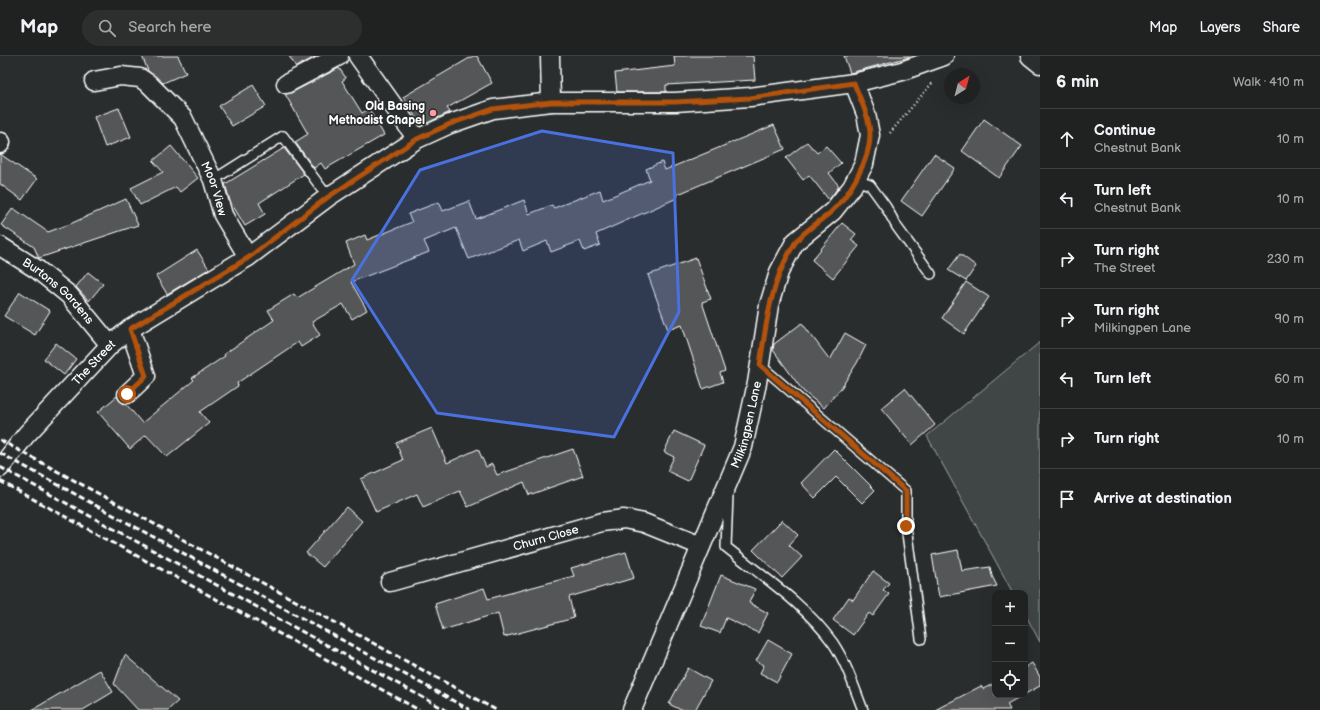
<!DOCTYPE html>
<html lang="en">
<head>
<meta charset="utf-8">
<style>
  :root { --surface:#202222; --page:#2d2f2f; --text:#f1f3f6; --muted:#a2a4a5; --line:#3d3f40 }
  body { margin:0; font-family:"Balsamiq Sans",sans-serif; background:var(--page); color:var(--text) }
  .controls { position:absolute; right:12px; bottom:12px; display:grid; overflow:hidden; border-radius:8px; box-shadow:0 4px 16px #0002 }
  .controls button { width:36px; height:36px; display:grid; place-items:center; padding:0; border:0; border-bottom:1px solid var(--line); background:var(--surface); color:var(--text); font:20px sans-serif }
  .compass { position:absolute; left:944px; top:12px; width:36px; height:36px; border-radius:50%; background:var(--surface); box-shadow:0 4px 16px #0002; rotate:36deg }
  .stop { position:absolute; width:12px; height:12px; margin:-9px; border:3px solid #b45309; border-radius:50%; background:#fff }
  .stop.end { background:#b45309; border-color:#fff; box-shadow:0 1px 4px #0008 }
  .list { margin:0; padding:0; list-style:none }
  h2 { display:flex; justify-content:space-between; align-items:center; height:52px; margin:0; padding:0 16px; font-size:17px }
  h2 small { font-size:13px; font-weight:400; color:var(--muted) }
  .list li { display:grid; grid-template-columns:26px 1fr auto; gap:12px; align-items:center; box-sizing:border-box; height:60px; padding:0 16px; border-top:1px solid var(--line) }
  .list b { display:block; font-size:15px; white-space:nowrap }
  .list p { margin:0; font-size:13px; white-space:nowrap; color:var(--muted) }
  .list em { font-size:13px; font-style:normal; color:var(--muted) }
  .icon { flex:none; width:22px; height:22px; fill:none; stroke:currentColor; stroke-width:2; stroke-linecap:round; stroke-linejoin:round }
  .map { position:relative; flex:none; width:1040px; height:654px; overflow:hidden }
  header { display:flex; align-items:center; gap:24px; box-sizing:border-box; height:56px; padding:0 20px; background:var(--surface); border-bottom:1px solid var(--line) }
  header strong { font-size:19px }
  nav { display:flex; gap:22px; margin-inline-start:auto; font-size:14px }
  .search { width:280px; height:36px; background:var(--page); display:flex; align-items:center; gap:10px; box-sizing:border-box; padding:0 14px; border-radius:22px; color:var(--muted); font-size:15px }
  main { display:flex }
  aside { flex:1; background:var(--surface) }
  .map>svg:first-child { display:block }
</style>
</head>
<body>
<header>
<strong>Map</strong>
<div class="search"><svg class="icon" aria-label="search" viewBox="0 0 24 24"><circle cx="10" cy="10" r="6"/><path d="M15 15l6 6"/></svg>Search here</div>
<nav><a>Map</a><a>Layers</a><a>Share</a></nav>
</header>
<main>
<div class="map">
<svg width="1040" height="654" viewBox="0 0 1040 654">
  <rect width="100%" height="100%" fill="#2a2d2e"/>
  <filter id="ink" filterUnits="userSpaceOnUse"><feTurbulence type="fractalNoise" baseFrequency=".025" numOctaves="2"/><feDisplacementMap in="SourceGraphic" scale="8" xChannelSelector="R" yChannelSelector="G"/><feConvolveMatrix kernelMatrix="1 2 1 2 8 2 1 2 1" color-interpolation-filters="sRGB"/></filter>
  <g filter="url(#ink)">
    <path fill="#414445" stroke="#a0a2a2" d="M1040,286V586L1025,558V537H1013L927,380Z"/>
    <path fill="#555758" stroke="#fff" d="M142,0H178L186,17L163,27L148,15Z
      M289,0H317L296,11Z
      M473,0H477L492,27L447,52L450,56L421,70L403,41Z
      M674,0H753L755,24L666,29V36H617L615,17L675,10Z
      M844,0H909V1L850,17Z
      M339,12L346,22L342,25L362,57L369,53L384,79L325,113L321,107L314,112L295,86L308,78L285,38L291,37Z
      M253,29L266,50L232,70L219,50Z
      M119,52L131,81L105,91L94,61Z
      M984,63L1022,90L999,122L962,95Z
      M774,69L785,93L676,139L677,142L596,178L600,189L584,195L580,185L551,196L547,185L523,195L519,184L469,203L456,172L424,185L429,196L351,226L367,254L352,263L343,248L312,266L320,279L301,291L298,286L237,327L238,330L200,356L209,367L167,401L146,379L130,393L98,356L117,340L120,345L126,348L142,367L194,324L192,322L225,300L224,298L274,264L268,254L294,238L297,242L354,208L346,187L365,179L367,184L412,166L408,158L439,146L443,155L469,145L476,163L524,144L529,158L552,149L554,152L600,134L603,144L650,124L646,113L662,106L665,114Z
      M807,86L817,97L826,90L841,107L829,117L839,130L829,144L809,119L803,124L786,102Z
      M171,90L198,122L180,136L176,131L140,149L131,132L163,116L153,105Z
      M284,92L304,118L259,147L265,158L245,170L230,145L225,128Z
      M0,98L37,123L22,144L0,128Z
      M934,98L955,112L922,160L901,145Z
      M126,143L138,169L39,202L34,191L1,169L13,152L48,176L70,168Z
      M842,167L856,178L851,184L859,190L833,222L812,204Z
      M197,194L209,213L167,238L156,220Z
      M960,198L976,210L966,225L948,214Z
      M696,202L711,243L702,246L725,315L720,317L723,326L703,333L682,269L668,274L648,219Z
      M88,216L103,228L89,245L76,231Z
      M966,226L989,241L964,278L942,262Z
      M20,236L50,255L35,279L4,260Z
      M802,267L830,304L845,277L866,289L857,307L841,332L824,352L803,335L773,294L774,288Z
      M56,287L76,303L64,319L44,303Z
      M905,332L935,369L912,389L881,352Z
      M432,372L447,407L478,393L486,411L492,408L497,419L573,393L583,420L529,439L524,426L468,451L460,435L423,451L417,438L376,456L361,423L403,404L396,387Z
      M674,375L704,389L688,425L667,415L674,401L664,396Z
      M834,393L875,434L862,447L836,421L815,442L801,427Z
      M346,451L362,465L323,511L306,497Z
      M782,464L798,479L789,489L802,501L782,522L753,494Z
      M958,494L962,515L990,511L992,520L997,530L939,541L932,499Z
      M626,496L634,522L569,541L574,562L504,581L498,557L443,574L435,548L484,532L488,543L574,520L571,512Z
      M873,515L889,527L883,534L889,538L873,560L869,557L853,579L833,564L849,541L853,544Z
      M721,519L755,533L749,547L768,557L758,577L726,562L720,577L701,570Z
      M768,584L792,598L777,626L760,617L764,609L756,605Z
      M125,599L178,645L168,654H138L114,628Z
      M1032,607L1040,621V630L1025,638V611Z
      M688,612L711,625L695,654H681L669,648Z
      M100,614L113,636L83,654H32Z
      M995,627V639H1023L1007,648L1010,654H935L981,630L983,633Z"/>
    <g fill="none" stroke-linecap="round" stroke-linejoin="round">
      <g stroke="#fff" stroke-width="12">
        <path id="service" d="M213,124L283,80L328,141
          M856,124L870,129L886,151L897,171L931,218
          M760,309L906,435V470L921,583
          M728,439L726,491C763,521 804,547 833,587C847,608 854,631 863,654"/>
      </g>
      <g stroke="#fff" stroke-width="21">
        <g id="minor">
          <path d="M358,0L417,83"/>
          <path d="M550,0L551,46"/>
          <path d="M1030,0L1040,8"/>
          <path id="s1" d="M94,25L121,20L140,22L149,28L183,62L213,124L223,159L248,201"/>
          <path d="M286,28L339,0"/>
          <path d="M0,88L1,86"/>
          <path id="s2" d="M0,190L38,214L69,239L110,289"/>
          <path d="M127,338L146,320L130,273"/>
          <path id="s3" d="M0,412L26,379L110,289L130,273L248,201L328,141L417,83L450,68L493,53L551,46H675L750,41L854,27L902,15L944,0"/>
          <path id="s4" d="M390,526L602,466L624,463L644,467L701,490"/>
          <path id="s5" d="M632,654L743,391L757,327L769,249L779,216L795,186L833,155L852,131L864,108L870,79L866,58L854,27"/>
        </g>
      </g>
      <path stroke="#fff" stroke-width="2.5" stroke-dasharray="1 3" stroke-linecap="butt" d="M890,77L933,26"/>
      <use href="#service" stroke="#2a2d2e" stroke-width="9"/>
      <use href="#minor" stroke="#2a2d2e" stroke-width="18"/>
      <path stroke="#fff" stroke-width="3" stroke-dasharray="6 3" stroke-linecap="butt" d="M0,384L496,654
        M0,397L470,654
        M0,411L446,654
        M0,425L419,654"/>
    </g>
  </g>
  <g fill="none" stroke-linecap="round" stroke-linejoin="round" filter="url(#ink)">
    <path stroke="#b45309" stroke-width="5" d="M127,338L146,320L130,273L248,202L328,141L417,83L450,68L493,53L551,46H675L750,42L854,27C860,43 870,62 870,79C870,104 849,140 831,156C821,165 802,176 795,187C771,224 766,267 760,309L906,435V470"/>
  </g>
  <path fill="#4a71e0" fill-opacity="0.2" stroke="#4a71e0" stroke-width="3" stroke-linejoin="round" d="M542,75L673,97L679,256L614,381L437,357L352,224L420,114Z"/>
  <circle fill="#ff9aa2" stroke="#2a2d2e" stroke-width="1.5" cx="433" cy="57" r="4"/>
  <g text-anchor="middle" stroke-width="3.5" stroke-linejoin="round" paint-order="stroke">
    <g font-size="12" font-weight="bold" fill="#fff" stroke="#2a2d2e" text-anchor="end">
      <text x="425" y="54">Old Basing<tspan x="425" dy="14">Methodist Chapel</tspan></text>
    </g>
    <g font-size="12" fill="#fff" stroke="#2a2d2e">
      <text dy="4" stroke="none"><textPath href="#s1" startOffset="183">Moor View</textPath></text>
      <text dy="4" stroke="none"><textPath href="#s2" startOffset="74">Burtons Gardens</textPath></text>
      <text dy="4" stroke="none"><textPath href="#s3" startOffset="141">The Street</textPath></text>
      <text dy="4" stroke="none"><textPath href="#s5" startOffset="308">Milkingpen Lane</textPath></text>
      <text dy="4" stroke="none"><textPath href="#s4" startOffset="162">Churn Close</textPath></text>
    </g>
  </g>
</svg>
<div class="controls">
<button>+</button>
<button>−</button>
<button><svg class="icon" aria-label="locate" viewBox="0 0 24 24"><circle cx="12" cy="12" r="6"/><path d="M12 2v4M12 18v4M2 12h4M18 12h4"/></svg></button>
</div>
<svg class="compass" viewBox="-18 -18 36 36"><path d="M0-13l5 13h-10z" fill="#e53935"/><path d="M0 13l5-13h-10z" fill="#a2a4a5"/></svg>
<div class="stop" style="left:127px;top:338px"></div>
<div class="stop end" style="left:906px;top:470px"></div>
</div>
<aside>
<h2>6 min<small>Walk · 410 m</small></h2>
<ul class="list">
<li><svg class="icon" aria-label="ahead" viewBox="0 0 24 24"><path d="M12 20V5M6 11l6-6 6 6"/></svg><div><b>Continue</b><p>Chestnut Bank</p></div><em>10 m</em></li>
<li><svg class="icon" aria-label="left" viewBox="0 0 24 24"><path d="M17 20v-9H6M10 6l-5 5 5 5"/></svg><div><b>Turn left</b><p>Chestnut Bank</p></div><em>10 m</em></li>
<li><svg class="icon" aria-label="right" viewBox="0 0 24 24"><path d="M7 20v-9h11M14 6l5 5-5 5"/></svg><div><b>Turn right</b><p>The Street</p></div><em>230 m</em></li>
<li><svg class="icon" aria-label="right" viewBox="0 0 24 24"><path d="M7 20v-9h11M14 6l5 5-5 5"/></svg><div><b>Turn right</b><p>Milkingpen Lane</p></div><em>90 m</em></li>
<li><svg class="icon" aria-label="left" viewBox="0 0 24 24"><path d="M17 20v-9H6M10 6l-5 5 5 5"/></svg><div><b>Turn left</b></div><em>60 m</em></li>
<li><svg class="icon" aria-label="right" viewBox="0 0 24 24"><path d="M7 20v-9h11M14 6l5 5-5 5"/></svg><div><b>Turn right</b></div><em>10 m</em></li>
<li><svg class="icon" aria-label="arrive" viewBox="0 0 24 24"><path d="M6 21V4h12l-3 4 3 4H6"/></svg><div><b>Arrive at destination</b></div></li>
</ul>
</aside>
</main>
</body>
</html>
